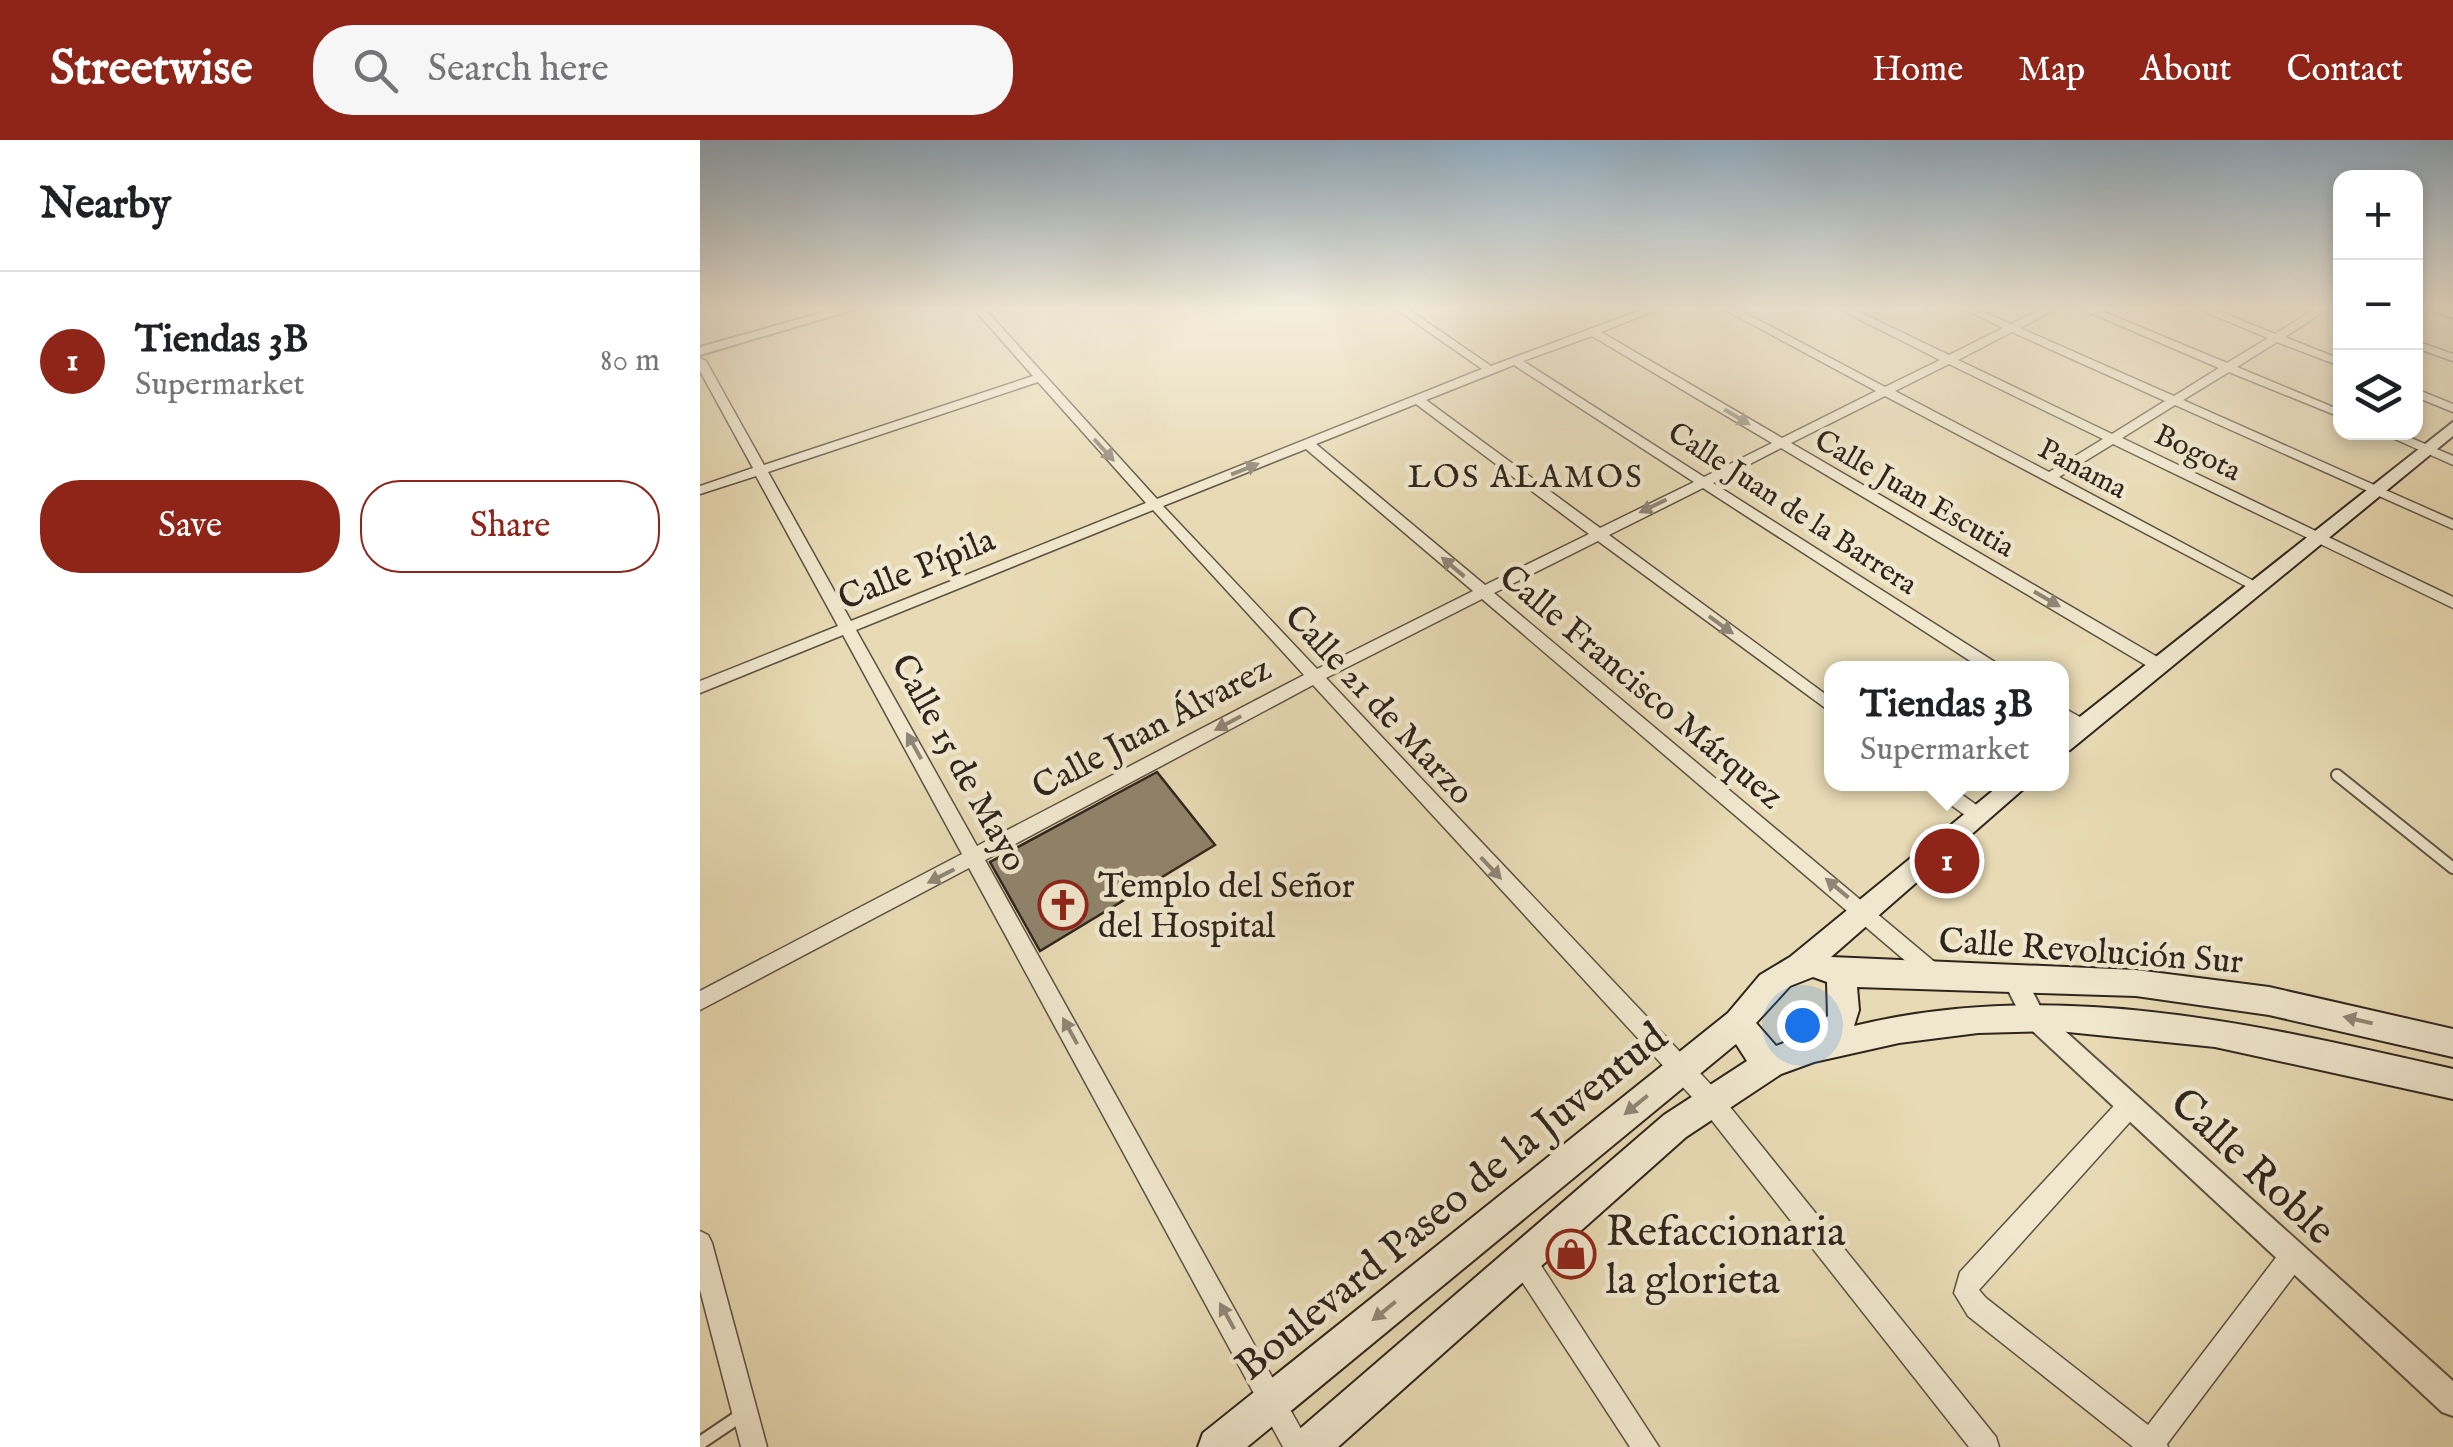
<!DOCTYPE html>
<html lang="en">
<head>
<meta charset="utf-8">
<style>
  :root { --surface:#fff; --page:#f6f6f6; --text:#202124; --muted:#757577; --line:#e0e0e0; --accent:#8f2418 }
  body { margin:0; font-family:"IM FELL English",serif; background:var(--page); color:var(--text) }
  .controls { position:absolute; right:30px; top:30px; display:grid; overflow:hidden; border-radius:20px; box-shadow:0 5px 15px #0003 }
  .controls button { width:90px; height:90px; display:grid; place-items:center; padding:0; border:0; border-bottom:2px solid var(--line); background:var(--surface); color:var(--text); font:50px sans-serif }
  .you { position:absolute; left:1102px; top:885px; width:35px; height:35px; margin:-25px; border:8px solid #fff; border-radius:50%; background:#1a73e8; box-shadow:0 0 0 15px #1a73e833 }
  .badge { display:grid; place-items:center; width:65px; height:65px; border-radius:50%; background:var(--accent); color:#fff; font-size:32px; font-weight:700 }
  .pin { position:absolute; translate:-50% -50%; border:5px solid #fff; box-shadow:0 2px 10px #0006 }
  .popup { position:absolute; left:1124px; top:521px; width:245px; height:130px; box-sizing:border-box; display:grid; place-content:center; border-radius:20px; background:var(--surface); filter:drop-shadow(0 2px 8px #0005); font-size:32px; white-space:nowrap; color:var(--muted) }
  .popup b { font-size:38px; color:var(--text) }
  .popup::after { content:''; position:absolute; left:50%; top:100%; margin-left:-20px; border:20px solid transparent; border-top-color:var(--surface) }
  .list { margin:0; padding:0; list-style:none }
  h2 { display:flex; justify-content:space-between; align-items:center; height:130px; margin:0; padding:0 40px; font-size:42px }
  h2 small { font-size:32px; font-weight:400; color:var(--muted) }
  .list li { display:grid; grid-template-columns:65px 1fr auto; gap:30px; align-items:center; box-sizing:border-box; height:180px; padding:0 40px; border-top:2px solid var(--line) }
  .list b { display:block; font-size:38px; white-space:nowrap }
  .list p { margin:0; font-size:32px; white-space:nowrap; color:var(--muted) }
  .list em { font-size:32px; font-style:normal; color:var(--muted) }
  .actions { display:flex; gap:20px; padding:30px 40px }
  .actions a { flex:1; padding:22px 0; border:2px solid var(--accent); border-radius:40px; text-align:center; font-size:35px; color:var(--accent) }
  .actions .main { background:var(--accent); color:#fff }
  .icon { flex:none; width:55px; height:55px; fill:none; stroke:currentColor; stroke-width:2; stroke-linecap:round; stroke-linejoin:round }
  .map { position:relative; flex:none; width:1753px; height:1307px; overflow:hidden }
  header { display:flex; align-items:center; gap:60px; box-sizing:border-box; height:140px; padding:0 50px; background:var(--accent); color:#fff }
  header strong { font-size:48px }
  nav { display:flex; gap:55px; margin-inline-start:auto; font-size:35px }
  .search { width:700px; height:90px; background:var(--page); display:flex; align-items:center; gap:25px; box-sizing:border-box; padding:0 35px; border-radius:40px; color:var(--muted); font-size:38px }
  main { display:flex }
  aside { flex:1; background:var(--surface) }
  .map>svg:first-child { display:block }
</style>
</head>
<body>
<header>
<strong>Streetwise</strong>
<div class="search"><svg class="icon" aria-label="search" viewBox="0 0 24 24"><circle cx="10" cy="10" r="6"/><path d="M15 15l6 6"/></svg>Search here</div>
<nav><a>Home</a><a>Map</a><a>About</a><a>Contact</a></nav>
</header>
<main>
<aside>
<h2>Nearby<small></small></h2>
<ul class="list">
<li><span class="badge">1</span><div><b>Tiendas 3B</b><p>Supermarket</p></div><em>80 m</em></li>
</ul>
<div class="actions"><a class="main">Save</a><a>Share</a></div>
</aside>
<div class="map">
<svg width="1753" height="1307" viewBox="0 0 1753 1307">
  <rect width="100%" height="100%" fill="#e8dab4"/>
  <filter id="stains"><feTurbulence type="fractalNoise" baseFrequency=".002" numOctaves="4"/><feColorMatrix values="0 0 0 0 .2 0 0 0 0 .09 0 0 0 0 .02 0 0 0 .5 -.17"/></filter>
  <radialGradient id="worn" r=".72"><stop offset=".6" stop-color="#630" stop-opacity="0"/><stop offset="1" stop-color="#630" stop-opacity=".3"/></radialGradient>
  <path fill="#90836c" stroke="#30251d" stroke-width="2.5" d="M457,632L515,705L340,811L290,722Z"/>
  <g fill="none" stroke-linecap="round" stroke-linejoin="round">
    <g stroke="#5e5243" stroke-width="14">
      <path id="service-far1" d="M1637,635L1753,728"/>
    </g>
    <g stroke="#5e5243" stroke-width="16">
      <path id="service" d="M0,1303L43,1274"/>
    </g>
    <g stroke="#5e5243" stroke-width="3">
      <path id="minor" d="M272,167H283L457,359L782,229L693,167H705L791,226L949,167H964L901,192L1082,298L1176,251L1020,167H1034L1185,247L1240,220L1135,167H1149L1249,215L1303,188L1259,167H1273L1311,184L1345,167H1359L1320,188L1474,256L1519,228L1377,167H1392L1527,223L1568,198L1494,167H1509L1575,194L1618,167H1631L1585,197L1640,219V226L1577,202L1537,227L1640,270V277L1529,232L1483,260L1753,380V389L1475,265L1422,298L1753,457V468L1413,304L1359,337L1565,447L1558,452L1553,450L1185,256L1091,303L1466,522L1468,526L1466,530H1454L1081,308L1013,343L1298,524L1300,528H1281L1003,348L909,395L1132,559V573L898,401L794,453L1243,829L1246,835L1243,841L1236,844L1229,841L782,459L626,538L1018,952L1296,1297L1299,1307H1269L1002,968L613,545L285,720L611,1307H583L269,728L0,870V851L262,714L143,495L0,553V541L138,486L56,336L0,354V346L53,328L0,231V218L6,221L64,325L333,236ZM1312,192L1465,261L1412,294L1258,220ZM892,196L1072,303L1004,337L823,221ZM1249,224L1403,299L1349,332L1195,251ZM814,225L994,342L900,388L726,260ZM338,242L446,363L151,481L68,332ZM716,264L889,394L785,445L616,304ZM606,309L773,451L617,529L463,366ZM453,370L604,535L277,706L156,490Z
        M1716,201L1753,214V221L1716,208Z
        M1716,249L1753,264V272L1716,257Z
        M1679,292H1697L1753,316V325Z
        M1362,567L1389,582L1391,586L1389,590H1377L1362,581Z
        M1227,644H1247L1285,671L1288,676L1285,681H1273L1229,649Z
        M1430,954L1438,957L1441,965L1438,973L1279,1150L1286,1158L1448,1285L1584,1107L1593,1104L1602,1107L1605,1116L1602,1125L1467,1304L1468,1307H1433L1268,1176L1254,1153L1260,1132L1422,957Z
        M0,1091L8,1095L12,1103L67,1307H41L0,1150Z
        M822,1107L831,1110L959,1307H930L813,1128L810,1119L813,1110Z"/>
    </g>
    <g stroke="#5e5243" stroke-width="4">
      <path id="tertiary" d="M142,167H162L0,215V207Z
        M1314,828L1322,831L1341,868L1355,882L1753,1241V1276L1742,1272L1325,884L1302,838L1306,831Z"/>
    </g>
    <g stroke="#30251d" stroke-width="4">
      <path id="secondary" d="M1730,167L1753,168V178L1732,170Z
        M1753,282V296L1370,610L1362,613V591Z
        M1301,644H1329L1131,817L1436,830L1569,847L1753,889V917L1569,875L1436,856L1157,847L1159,870L1154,886C1355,837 1556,884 1753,929V959L1515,907L1358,891L1278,893L1199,903L1114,922L1081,934L986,997L638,1307H590L595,1293L964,975L1047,921L1036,904L547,1307H498L503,1293L1028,873L1060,835L1090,817ZM1113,837L1127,842L1128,876L1110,893L1076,906L1056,883L1090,846Z"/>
    </g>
    <use href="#service-far1" stroke="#f0e7ce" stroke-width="10"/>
    <use href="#service" stroke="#f0e7ce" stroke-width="12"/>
    <use href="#minor" fill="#f0e7ce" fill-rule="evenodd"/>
    <use href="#tertiary" fill="#f0e7ce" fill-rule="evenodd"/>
    <use href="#secondary" fill="#f0e7ce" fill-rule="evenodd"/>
  </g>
  <defs><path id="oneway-solid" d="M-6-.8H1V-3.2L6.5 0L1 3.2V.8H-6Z" transform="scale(2.5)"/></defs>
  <g fill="#908676">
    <use href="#oneway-solid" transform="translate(1037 277) rotate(31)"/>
    <use href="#oneway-solid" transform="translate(404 310) rotate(48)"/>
    <use href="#oneway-solid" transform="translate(545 329) rotate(-22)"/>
    <use href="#oneway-solid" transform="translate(953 366) rotate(154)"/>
    <use href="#oneway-solid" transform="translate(753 427) rotate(-140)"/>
    <use href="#oneway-solid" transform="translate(1347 459) rotate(30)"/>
    <use href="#oneway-solid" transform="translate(1021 485) rotate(36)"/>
    <use href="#oneway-solid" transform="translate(528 583) rotate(152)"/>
    <use href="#oneway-solid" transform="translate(214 606) rotate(-119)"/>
    <use href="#oneway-solid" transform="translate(791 728) rotate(47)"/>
    <use href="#oneway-solid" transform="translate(241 736) rotate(153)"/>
    <use href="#oneway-solid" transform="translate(1137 748) rotate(-140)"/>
    <use href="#oneway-solid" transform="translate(1658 880) rotate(-167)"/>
    <use href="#oneway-solid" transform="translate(370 891) rotate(-119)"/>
    <use href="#oneway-solid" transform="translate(936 965) rotate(141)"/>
    <use href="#oneway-solid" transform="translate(684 1171) rotate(141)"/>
    <use href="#oneway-solid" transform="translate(527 1176) rotate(-119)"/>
  </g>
  <linearGradient id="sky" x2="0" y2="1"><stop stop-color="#8faabf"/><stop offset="0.48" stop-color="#f5eedd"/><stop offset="1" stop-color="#f5eedd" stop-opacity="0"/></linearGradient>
  <rect width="1753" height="350" fill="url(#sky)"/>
  <defs>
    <g id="church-ring" transform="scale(2.5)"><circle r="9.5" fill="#f0e7ce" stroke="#8f2418" stroke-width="1.5"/><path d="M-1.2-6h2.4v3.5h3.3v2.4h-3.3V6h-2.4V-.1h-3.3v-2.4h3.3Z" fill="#8f2418"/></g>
    <g id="shop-ring" transform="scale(2.5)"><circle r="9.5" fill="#f0e7ce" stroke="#8f2418" stroke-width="1.5"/><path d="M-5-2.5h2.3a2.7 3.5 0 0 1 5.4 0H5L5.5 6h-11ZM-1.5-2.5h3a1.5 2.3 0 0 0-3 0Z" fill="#8f2418"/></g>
  </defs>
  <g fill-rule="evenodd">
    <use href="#church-ring" x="363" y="765"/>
    <use href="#shop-ring" x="871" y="1114"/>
  </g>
  <g text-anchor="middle" stroke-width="9" stroke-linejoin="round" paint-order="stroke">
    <g font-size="30" fill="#30251d" stroke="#f0e7ce">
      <text transform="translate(1498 312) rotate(26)" y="10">Bogota</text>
      <text transform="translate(1383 328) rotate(28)" y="10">Panama</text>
      <text transform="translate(1215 353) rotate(30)" y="10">Calle Juan Escutia</text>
      <text transform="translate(1093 368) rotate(33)" y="10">Calle Juan de la Barrera</text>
    </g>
    <g font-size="32" letter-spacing="2.5" fill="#30251d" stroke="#f0e7ce">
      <text x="826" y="347">LOS ALAMOS</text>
    </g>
    <g font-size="35" fill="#30251d" stroke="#f0e7ce">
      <text transform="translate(216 428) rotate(-22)" y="12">Calle Pípila</text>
      <text transform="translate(942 546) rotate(40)" y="12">Calle Francisco Márquez</text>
      <text transform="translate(680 564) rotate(47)" y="12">Calle 21 de Marzo</text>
      <text transform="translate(451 587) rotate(-28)" y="12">Calle Juan Álvarez</text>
      <text transform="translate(260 622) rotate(61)" y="12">Calle 15 de Mayo</text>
      <text transform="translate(1391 810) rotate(4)" y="12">Calle Revolución Sur</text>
    </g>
    <g font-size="35" fill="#30251d" stroke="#f0e7ce" text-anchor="start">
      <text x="398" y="757">Templo del Señor<tspan x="398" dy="40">del Hospital</tspan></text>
    </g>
    <g font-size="42" fill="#30251d" stroke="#f0e7ce">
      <text transform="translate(1554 1025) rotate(43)" y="15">Calle Roble</text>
      <text transform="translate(750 1060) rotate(-39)" y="15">Boulevard Paseo de la Juventud</text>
    </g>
    <g font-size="42" fill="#30251d" stroke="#f0e7ce" text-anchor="start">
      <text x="906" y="1105">Refaccionaria<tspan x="906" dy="48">la glorieta</tspan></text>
    </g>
  </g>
  <rect width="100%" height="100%" filter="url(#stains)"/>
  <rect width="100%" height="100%" fill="url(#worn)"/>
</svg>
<div class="controls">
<button>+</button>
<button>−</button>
<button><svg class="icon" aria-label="layers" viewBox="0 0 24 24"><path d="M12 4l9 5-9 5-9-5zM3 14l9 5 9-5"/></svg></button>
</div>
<div class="you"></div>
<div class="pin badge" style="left:1247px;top:721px">1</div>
<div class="popup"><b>Tiendas 3B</b>Supermarket</div>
</div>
</main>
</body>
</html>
